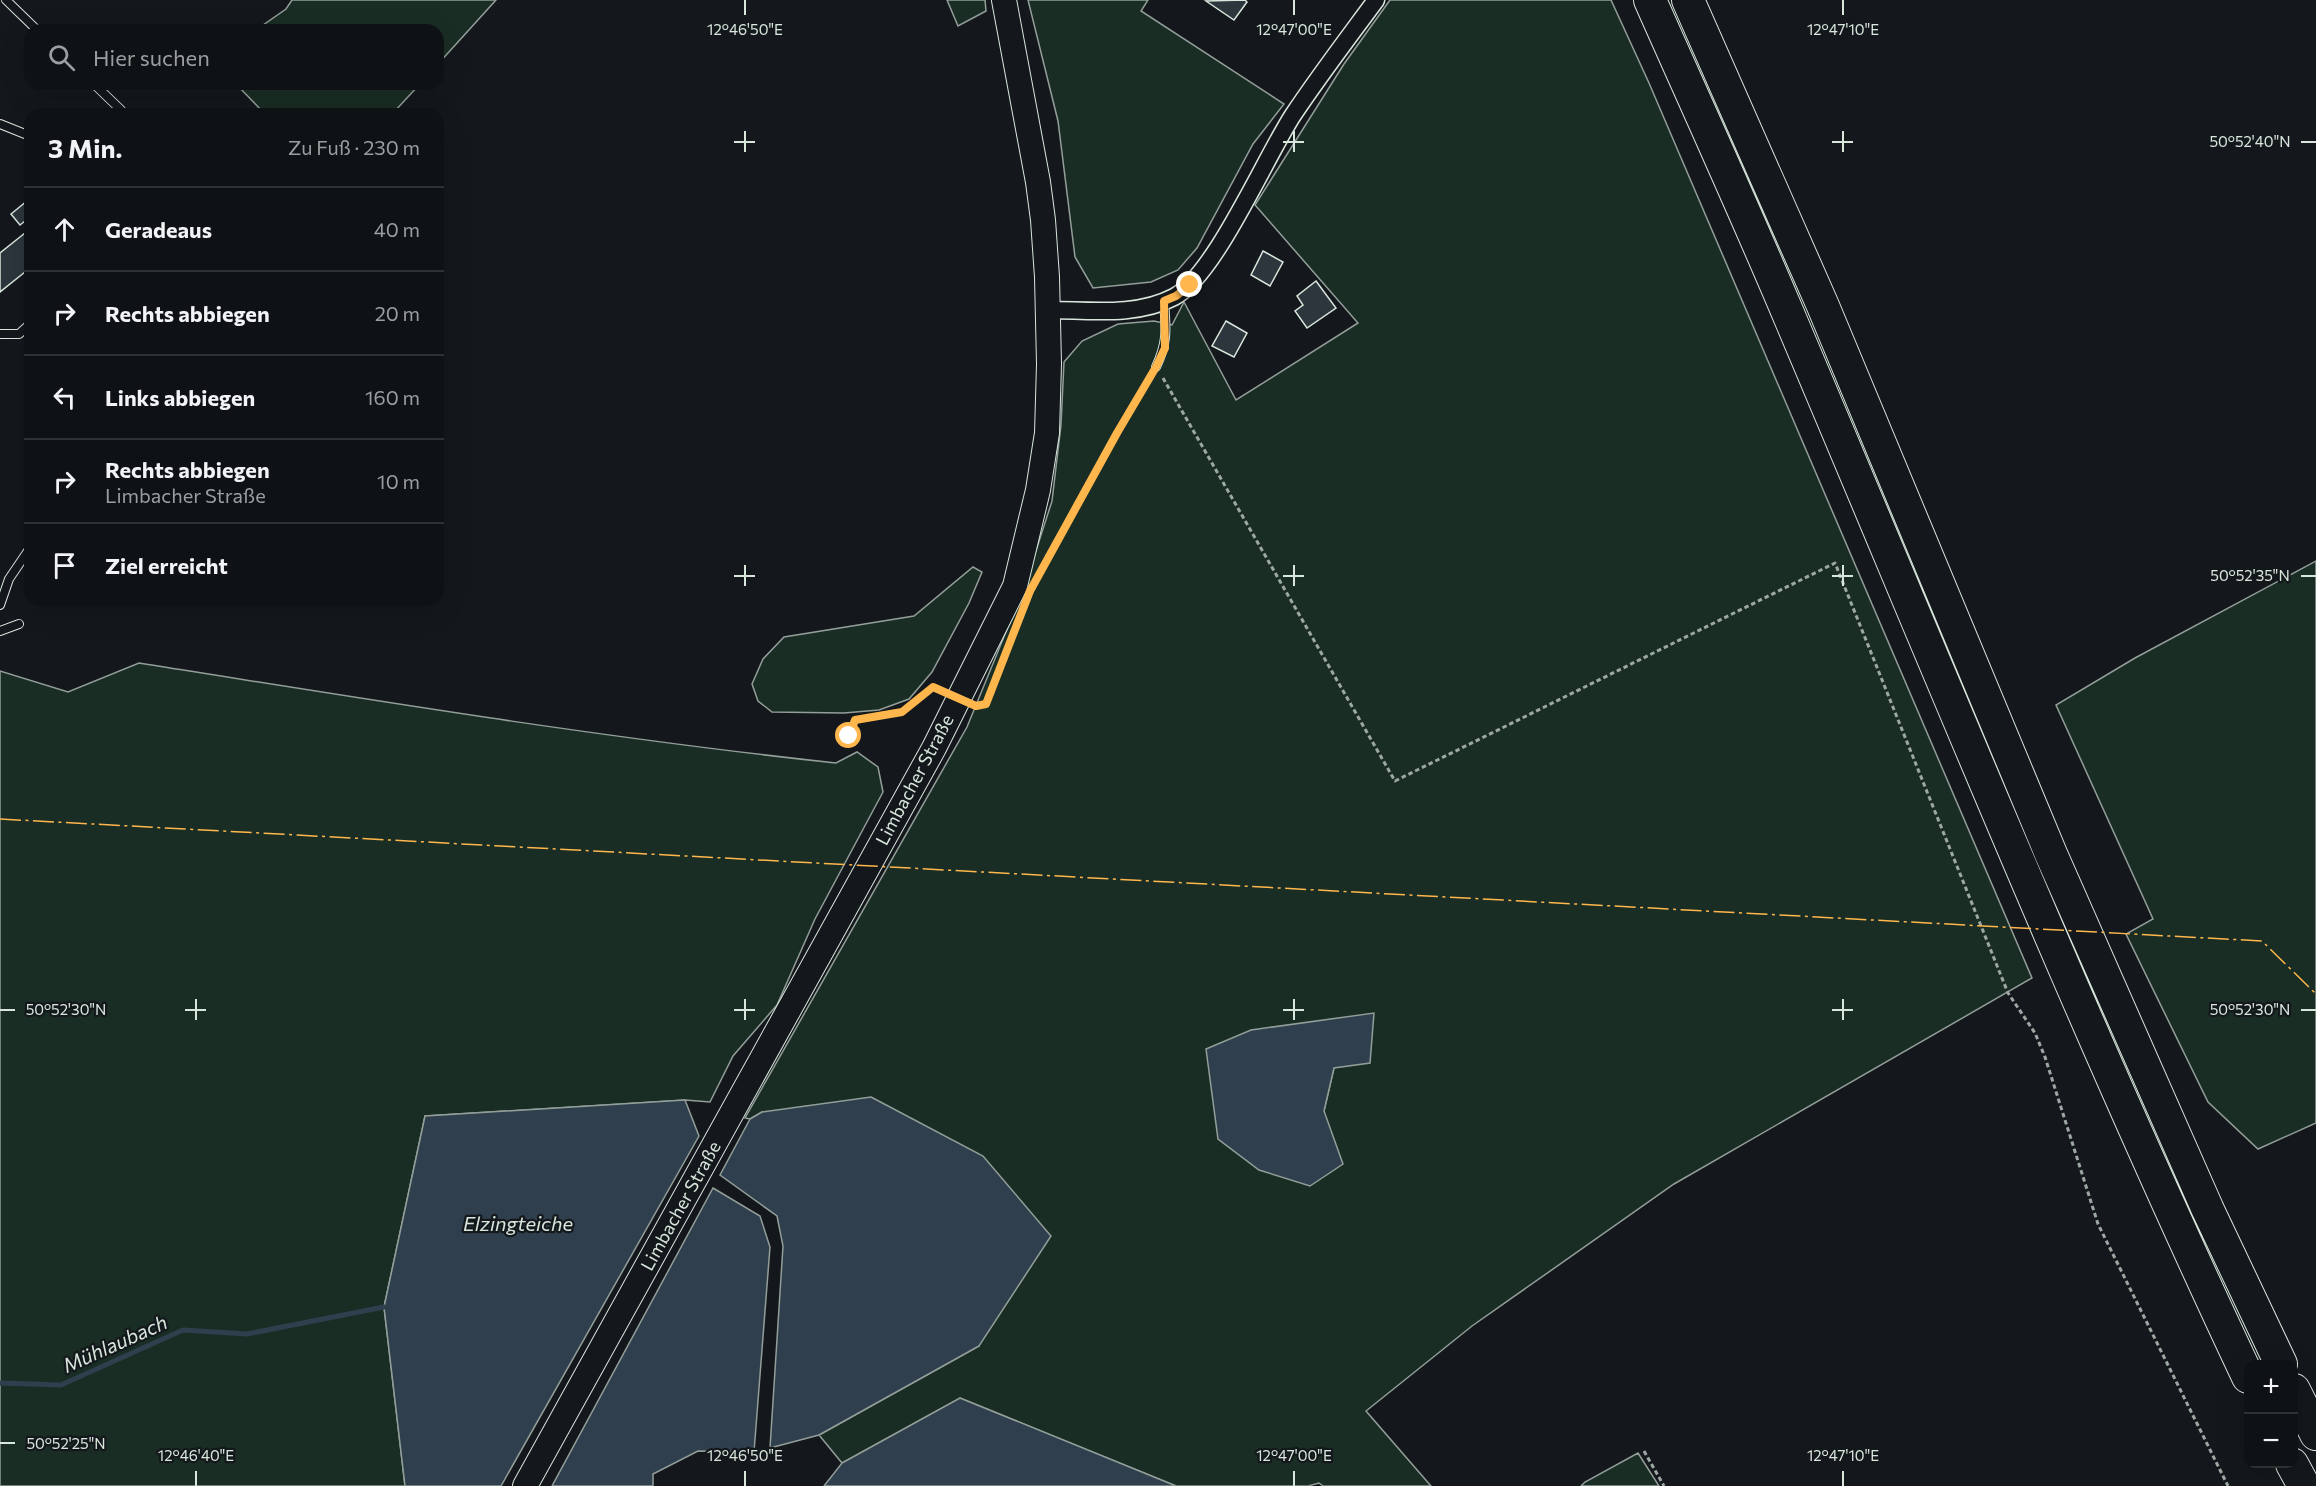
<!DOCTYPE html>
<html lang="de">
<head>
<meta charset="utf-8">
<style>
  :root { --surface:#0f1215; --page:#1d2022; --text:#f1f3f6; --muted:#9b9ea0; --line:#2f3234 }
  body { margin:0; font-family:Commissioner,sans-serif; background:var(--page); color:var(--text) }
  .controls { position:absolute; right:18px; bottom:18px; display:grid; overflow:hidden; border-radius:12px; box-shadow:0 6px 24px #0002 }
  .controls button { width:54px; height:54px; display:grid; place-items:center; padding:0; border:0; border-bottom:2px solid var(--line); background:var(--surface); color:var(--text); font:30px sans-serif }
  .stop { position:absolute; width:18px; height:18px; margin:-14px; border:4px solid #ffb74d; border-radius:50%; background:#fff }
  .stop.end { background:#ffb74d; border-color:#fff; box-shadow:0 2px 6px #0008 }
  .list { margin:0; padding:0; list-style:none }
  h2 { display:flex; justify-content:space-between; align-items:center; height:78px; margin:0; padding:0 24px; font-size:26px }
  h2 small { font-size:20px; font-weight:400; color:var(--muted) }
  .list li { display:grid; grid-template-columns:39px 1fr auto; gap:18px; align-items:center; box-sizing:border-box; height:84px; padding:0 24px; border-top:2px solid var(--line) }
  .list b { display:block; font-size:22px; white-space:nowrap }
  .list p { margin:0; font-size:20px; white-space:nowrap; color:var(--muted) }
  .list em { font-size:20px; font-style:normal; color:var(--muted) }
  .icon { flex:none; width:33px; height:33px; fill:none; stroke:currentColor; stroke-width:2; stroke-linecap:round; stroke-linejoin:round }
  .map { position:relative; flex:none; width:2316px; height:1486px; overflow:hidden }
  .search { position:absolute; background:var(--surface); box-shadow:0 6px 24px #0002; left:24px; top:24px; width:420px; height:66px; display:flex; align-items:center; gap:15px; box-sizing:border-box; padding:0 21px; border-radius:18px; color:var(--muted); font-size:22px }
  .panel { position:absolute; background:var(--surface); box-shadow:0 6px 24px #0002; left:24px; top:108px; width:420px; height:498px; border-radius:18px }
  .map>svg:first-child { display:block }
</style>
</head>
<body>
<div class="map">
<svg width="2316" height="1486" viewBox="0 0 2316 1486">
  <rect width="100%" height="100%" fill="#14181c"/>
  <path fill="#1a2d24" stroke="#939e99" stroke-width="1.5" fill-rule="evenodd" d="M292,0H496L438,64V30H256L286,9Z
    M947,0H985L986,11L958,26Z
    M1028,0H1148L1141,11L1284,104L1253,144L1197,248L1178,270L1151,282L1093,288L1075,257L1058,121Z
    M1390,0H1611L1649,83L2032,978L1674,1184L1472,1326L1366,1411L1431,1486H1323L1319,1483L1308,1486H1176L960,1398L842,1463L819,1435L979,1346L762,1112L750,1119L745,1118L967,727L1024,588L1052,501L1061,425L1064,362L1082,341L1118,324L1154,321L1172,325L1184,302L1236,400L1358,323L1255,205L1344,64ZM1251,1030L1334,1068L1324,1111Z
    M236,84H420L392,114H265Z
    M2316,561V1123L2258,1149L2208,1102L2126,934L2153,919L2056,705L2135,658Z
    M973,567L982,572L969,603L932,672L909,699L879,710L844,713L772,712L758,701L752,684L763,659L784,637L914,616Z
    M139,663C371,700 603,738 836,763L857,752L878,767L883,792L815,919L777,1005L733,1056L710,1102L685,1100L425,1116L384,1307L405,1486H0V671L68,692Z
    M1638,1453L1659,1486H1581L1585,1482Z"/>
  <path fill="#2f3f4d" stroke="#939e99" stroke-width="1.5" d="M1374,1013L1370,1063L1334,1068L1324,1111L1343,1164L1310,1186L1259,1170L1218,1139L1206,1049L1251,1030Z
    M871,1097L983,1156L1051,1236L979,1346L819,1435L770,1448L783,1246L777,1216L720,1175L750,1119L762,1112Z
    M685,1100L699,1136L501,1486H405L384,1307L425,1116Z
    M713,1188L760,1216L770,1247L754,1452L698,1451L653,1474V1486H552Z
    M960,1398L1176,1486H824L842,1463Z"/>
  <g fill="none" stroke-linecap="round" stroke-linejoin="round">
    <path stroke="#2f3f4d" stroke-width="5" d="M0,1383L61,1385L183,1330L247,1334L384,1307"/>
  </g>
  <path fill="#2c363c" stroke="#d8e6dc" stroke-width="1.5" d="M1245,0L1247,2L1234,20L1206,1Z
    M30,194V217L20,225L11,214L28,200L26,197Z
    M30,229V268L0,292V253Z
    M1263,251L1283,262L1270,286L1251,275Z
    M1316,281L1336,308L1307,328L1295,311L1303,305L1297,296Z
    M1226,321L1247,333L1234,357L1212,346Z"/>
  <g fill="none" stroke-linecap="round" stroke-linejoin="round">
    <g stroke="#d8e6dc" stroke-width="10">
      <path id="service" d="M6,0L37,30
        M94,84L121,110L119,114
        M0,124L30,136
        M0,334H19L30,324
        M1156,367C1168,341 1166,329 1164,301
        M0,605L9,579L30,548
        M0,631L19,624"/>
    </g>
    <g stroke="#d8e6dc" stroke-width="19">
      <path id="minor" d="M1048,310C1089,310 1136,317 1174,297C1215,275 1265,158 1293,115C1319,76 1348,38 1376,0"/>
    </g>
    <g stroke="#d8e6dc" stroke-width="26">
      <path id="secondary" d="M525,1486L934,748L1015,586L1038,490L1047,433L1049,364L1047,277L1043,220L1038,182L1004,0"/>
    </g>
    <g stroke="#d8e6dc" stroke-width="34">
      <path id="motorway" d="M1650,0C1697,106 1745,211 1790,318C1940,672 2084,1029 2248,1377
        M1688,0L1823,306L2051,854L2208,1210L2281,1364
        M2294,1390L2316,1434
        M2292,1464L2304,1486"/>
    </g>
    <path stroke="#9da8a2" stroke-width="3" stroke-dasharray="4.5 3" stroke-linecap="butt" d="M1163,378L1395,781L1835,563L2008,993L2035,1033L2045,1057L2098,1224L2228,1486
      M1043,567L1150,377
      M979,705L986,704L1005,656
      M849,737L855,720C869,717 892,717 903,712C915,706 921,693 933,687L939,690
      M1644,1451L1664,1486"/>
    <use href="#service" stroke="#14181c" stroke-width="8"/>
    <use href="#minor" stroke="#14181c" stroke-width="16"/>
    <use href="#secondary" stroke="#14181c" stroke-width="24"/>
    <use href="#motorway" stroke="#14181c" stroke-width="32"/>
    <path stroke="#ffb74d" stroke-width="1.5" stroke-dasharray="21 4.5 3 4.5" stroke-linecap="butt" d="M0,819L2262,941L2316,994"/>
  </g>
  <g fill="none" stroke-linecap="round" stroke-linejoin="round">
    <path stroke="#ffb74d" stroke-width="8" d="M849,736L855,720L902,712L933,687L976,706L986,704L1030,591L1117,433L1156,367L1165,348L1164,301L1176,296L1190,285"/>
  </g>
  <path fill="none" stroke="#d8e6dc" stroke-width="2" d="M745,0V15M1294,0V15M1843,0V15M745,131V152M1294,131V152M1843,131V152M734,142H755M1283,142H1304M1832,142H1853M2301,142H2316M745,565V586M1294,565V586M1843,565V586M734,576H755M1283,576H1304M1832,576H1853M2301,576H2316M196,999V1020M745,999V1020M1294,999V1020M1843,999V1020M0,1010H15M185,1010H206M734,1010H755M1283,1010H1304M1832,1010H1853M2301,1010H2316M0,1443H15M196,1471V1486M745,1471V1486M1294,1471V1486M1843,1471V1486"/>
  <g text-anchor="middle" stroke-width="4.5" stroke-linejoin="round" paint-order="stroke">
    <g font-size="18" fill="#d8e6dc" stroke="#14181c">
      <text transform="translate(915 780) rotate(-62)" y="6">Limbacher Straße</text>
      <text transform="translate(681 1206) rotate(-61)" y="6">Limbacher Straße</text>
    </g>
    <g font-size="20" font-style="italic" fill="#d8e6dc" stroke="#14181c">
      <text x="518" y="1231">Elzingteiche</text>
      <text transform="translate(115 1344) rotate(-24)" y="7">Mühlaubach</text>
    </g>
  </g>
  <g font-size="15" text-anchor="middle" fill="#d8e6dc" stroke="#14181c" stroke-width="4.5" stroke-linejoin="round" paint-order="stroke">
    <text x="745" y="35">12°46'50"E</text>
    <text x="1294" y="35">12°47'00"E</text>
    <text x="1843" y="35">12°47'10"E</text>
    <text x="2250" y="147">50°52'40"N</text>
    <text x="2250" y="581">50°52'35"N</text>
    <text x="66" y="1015">50°52'30"N</text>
    <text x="2250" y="1015">50°52'30"N</text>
    <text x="66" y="1449">50°52'25"N</text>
    <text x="196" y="1461">12°46'40"E</text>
    <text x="745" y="1461">12°46'50"E</text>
    <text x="1294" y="1461">12°47'00"E</text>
    <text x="1843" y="1461">12°47'10"E</text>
  </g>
</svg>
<div class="controls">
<button>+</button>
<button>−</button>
</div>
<div class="stop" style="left:849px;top:736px"></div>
<div class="stop end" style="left:1190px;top:285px"></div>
<div class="search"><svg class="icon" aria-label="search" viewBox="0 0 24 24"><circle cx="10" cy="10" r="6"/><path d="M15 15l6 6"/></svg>Hier suchen</div>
<section class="panel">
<h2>3 Min.<small>Zu Fuß · 230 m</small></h2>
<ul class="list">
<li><svg class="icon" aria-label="ahead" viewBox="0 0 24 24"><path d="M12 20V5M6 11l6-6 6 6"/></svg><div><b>Geradeaus</b></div><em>40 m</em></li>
<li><svg class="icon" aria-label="right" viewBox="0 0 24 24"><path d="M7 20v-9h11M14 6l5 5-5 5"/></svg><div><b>Rechts abbiegen</b></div><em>20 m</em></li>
<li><svg class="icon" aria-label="left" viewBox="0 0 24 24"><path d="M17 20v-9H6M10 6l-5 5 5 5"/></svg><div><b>Links abbiegen</b></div><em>160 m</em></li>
<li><svg class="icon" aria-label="right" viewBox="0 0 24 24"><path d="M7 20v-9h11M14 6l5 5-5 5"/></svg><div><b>Rechts abbiegen</b><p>Limbacher Straße</p></div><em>10 m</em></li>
<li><svg class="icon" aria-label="arrive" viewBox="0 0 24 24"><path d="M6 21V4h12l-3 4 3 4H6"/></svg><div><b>Ziel erreicht</b></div></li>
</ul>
</section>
</div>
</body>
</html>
